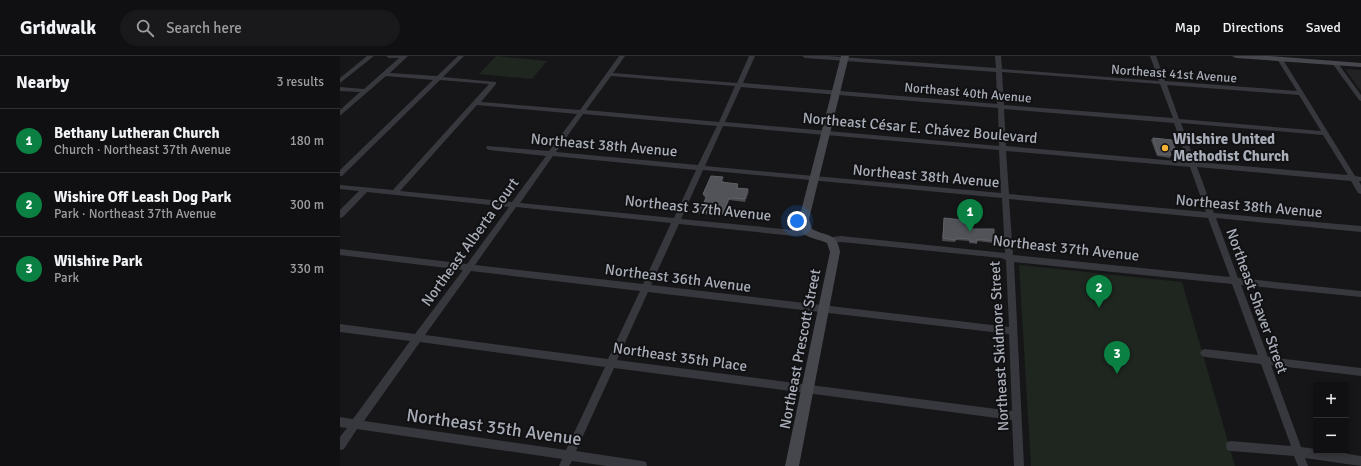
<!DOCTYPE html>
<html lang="en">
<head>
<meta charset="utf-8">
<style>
  :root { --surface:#101012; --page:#19191b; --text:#f1f3f6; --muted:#9c9d9f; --line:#303032; --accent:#0b8043 }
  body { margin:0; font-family:Signika,sans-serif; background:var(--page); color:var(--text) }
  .controls { position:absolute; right:12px; bottom:12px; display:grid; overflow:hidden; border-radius:4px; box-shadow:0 2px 6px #0003 }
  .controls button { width:36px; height:36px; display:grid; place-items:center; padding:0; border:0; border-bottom:1px solid var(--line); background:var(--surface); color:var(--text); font:20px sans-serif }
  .you { position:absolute; left:457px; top:165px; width:14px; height:14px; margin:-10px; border:3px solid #fff; border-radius:50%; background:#1a73e8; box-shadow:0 0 0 6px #1a73e833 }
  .badge { display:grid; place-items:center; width:26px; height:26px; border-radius:50%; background:var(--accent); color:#fff; font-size:13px; font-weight:700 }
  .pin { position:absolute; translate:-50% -33px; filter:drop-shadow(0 1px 2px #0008) }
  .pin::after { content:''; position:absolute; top:21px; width:14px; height:12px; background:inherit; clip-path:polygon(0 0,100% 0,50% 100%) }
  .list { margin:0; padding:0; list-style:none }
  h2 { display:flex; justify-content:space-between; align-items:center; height:52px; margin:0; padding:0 16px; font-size:17px }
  h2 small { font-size:13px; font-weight:400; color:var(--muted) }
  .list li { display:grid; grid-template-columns:26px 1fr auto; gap:12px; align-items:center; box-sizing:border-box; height:64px; padding:0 16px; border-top:1px solid var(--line) }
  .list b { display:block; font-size:15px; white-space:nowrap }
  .list p { margin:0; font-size:13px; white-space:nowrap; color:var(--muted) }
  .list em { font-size:13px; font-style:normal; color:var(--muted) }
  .icon { flex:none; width:22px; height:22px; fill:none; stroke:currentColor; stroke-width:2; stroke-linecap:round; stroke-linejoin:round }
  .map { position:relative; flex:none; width:1021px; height:410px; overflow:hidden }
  header { display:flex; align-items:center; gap:24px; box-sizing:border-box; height:56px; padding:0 20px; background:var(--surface); border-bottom:1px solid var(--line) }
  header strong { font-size:19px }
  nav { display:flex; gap:22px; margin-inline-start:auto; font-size:14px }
  .search { width:280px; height:36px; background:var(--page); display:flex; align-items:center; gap:10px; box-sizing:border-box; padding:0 14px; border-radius:22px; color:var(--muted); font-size:15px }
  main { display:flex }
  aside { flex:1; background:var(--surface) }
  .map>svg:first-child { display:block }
</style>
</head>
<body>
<header>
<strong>Gridwalk</strong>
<div class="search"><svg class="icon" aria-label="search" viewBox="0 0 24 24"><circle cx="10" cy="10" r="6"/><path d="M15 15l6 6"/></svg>Search here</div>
<nav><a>Map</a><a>Directions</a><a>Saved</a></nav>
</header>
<main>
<aside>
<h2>Nearby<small>3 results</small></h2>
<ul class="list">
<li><span class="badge">1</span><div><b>Bethany Lutheran Church</b><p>Church · Northeast 37th Avenue</p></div><em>180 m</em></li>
<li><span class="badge">2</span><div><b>Wishire Off Leash Dog Park</b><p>Park · Northeast 37th Avenue</p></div><em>300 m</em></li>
<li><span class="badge">3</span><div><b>Wilshire Park</b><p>Park</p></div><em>330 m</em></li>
</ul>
</aside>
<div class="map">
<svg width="1021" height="410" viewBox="0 0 1021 410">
  <rect width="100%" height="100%" fill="#161618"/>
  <path fill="#222225" d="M1005,13L1021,14V35L1015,27Z"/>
  <path fill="#1e261f" d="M156,0L207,5L192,23L139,18Z
    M679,209L842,226L895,410H691Z"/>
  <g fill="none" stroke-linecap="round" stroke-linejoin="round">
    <path fill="#37383d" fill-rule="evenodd" d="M27,0H34L0,27V22Z
      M46,0H68L50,17L97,20L118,0H124L103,21L156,26V28L141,46L240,54L279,0H285L273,17L397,27L409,0H415L403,27L657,48L656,16L465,2L462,0H488L656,12L655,0H661L662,13L819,25L810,0H816L825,25L957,35L937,3L942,2L1015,120L1021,121V125H1019L1021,129V138L1018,137L1011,125L857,111L874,157L1021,170V176L876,162L898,222L1021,235V241L901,229L928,301L1021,312V320L931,309L961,391L976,393V395H987L1021,400V410L965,402L968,410H958L954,400L891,395L887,394L886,390L887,386L891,385L951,390L921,308L865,301L862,300L860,297L862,294L865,293L918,299L892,228L674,206L684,410H674L672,364L274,312L236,395L302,405L306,406L307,410H267L232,405L229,410H219L222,403L17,373L4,393L0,394V381L7,372L0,371V361L13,363L70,285L0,276V268L75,278L123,214L0,199V193L127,208L169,151L27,136L3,161L0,162V154L19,135L0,133V129L53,134L149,28L100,24L2,120H0V114L93,24L46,20L2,58L0,59V54L20,36L0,35V31L24,33L59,2H49ZM662,16L820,28L833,62L664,49ZM271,20L395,30L379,66L246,54ZM827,29L959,39L981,75L839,63ZM401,31L658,52L659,90L385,66ZM137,49L237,58L209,95L147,90L146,92L149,94L206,100L172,146L60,135ZM664,53L834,67L848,106L666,90ZM243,58L377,70L358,109L216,96ZM841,67L983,79L1008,119L855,106ZM383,70L659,94L661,137L365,110ZM666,95L850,111L866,156L669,138ZM213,100L356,114L334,162L180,147ZM363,114L662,142L665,197L501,180L492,181L488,184L492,187L501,186L661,202L666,204L669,271L311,229L339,168L454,180L468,179L472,176L468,173L454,174L341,163ZM669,143L868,162L890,221L673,199ZM176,151L331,167L303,228L135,209ZM131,215L300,235L268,303L85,279ZM308,236L669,278L672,355L277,304ZM80,286L265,311L226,394L24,365Z
      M995,5L997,6L1021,39V45L1019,44L992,7Z"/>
    <path fill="#45474d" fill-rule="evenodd" d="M501,0H509L469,163L472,173C487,181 497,176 500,196L459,410H445L490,196L487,187C471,180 461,184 459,163Z
      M892,0H929L1021,7V11L896,2Z"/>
  </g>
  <path fill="#47494d" d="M813,82L835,93L834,95H830L831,99L830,102L817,100L811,84Z
    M384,124L383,126L398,130V132L409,136L405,146L389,144L384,159L358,158L357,156L363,149L366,141H364L363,138Z
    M604,164L632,173L654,185L653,187L637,185V188L629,187V185L616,184L615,186L602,185Z"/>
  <path fill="#2f3033" d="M408,133L409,136L405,146V143Z
    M389,142V144L384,159L383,157Z"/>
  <path fill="#525359" stroke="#5f6168" d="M813,82L832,84L835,93L829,92L831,99L818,98Z
    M371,120L383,121L381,126L398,128L396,132L408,133L405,143L389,142L383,157L357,156L360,149H363L367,139L363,138Z
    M604,162L632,165V173H654V185L637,183V186L630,185V183L616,182V184L603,182Z"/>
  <circle fill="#f2b134" stroke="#111113" stroke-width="1.5" cx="825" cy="92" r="4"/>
  <g text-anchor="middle" stroke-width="4" stroke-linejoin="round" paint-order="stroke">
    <g font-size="13" fill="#a8adb8" stroke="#111113">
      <text transform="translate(834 17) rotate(4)" y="5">Northeast 41st Avenue</text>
      <text transform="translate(628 36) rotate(5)" y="5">Northeast 40th Avenue</text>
    </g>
    <g font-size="15" fill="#a8adb8" stroke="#111113">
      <text transform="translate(580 72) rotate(5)" y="5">Northeast César E. Chávez Boulevard</text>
      <text transform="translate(264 89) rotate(5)" y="5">Northeast 38th Avenue</text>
      <text transform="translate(586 120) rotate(5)" y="5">Northeast 38th Avenue</text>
      <text transform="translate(909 150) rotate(5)" y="5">Northeast 38th Avenue</text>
      <text transform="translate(358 152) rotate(6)" y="5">Northeast 37th Avenue</text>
      <text transform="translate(130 186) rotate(-54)" y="5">Northeast Alberta Court</text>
      <text transform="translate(726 192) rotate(6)" y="5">Northeast 37th Avenue</text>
      <text transform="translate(338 222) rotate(7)" y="5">Northeast 36th Avenue</text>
      <text transform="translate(917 245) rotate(70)" y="5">Northeast Shaver Street</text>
      <text transform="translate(659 290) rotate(-93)" y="5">Northeast Skidmore Street</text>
      <text transform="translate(460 293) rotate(-79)" y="5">Northeast Prescott Street</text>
      <text transform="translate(340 301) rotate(8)" y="5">Northeast 35th Place</text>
    </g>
    <g font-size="15" font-weight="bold" fill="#a8adb8" stroke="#111113" text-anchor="start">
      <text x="833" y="88">Wilshire United<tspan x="833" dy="17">Methodist Church</tspan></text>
    </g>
    <g font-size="18" fill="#a8adb8" stroke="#111113">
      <text transform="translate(154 371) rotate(8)" y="6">Northeast 35th Avenue</text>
    </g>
  </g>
</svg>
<div class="controls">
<button>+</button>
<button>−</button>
</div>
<div class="you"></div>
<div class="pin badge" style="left:630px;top:176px">1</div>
<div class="pin badge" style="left:759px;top:252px">2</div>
<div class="pin badge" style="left:777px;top:318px">3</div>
</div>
</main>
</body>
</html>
